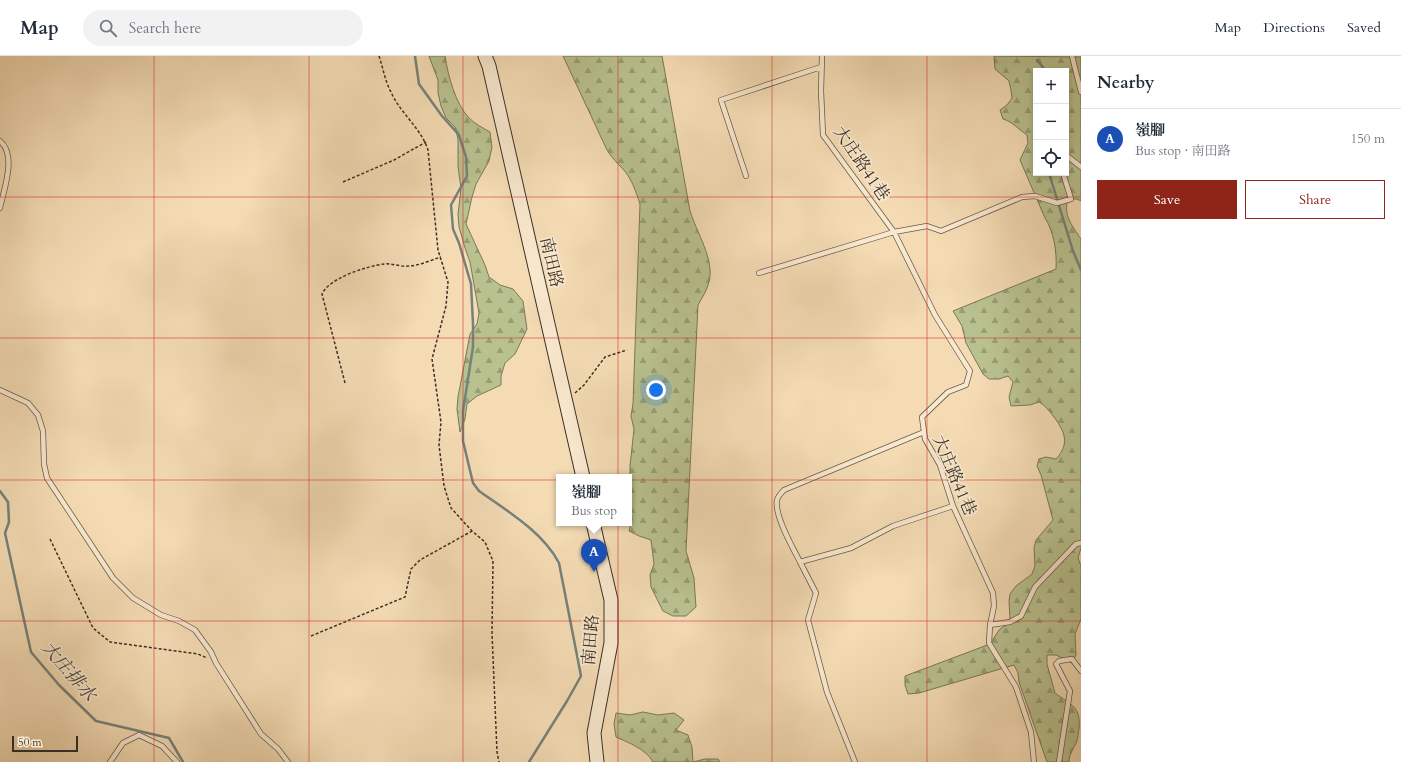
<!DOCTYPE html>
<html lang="en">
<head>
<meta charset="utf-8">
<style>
  :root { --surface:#fff; --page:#f2f2f3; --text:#1f2937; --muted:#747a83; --line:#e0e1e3; --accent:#8f2418 }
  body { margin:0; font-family:Cardo,"Noto Serif TC",serif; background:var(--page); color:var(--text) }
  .controls { position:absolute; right:12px; top:12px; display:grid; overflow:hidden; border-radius:0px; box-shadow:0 2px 6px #0003 }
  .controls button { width:36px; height:36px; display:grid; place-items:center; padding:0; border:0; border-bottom:1px solid var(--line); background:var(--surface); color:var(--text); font:20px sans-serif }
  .scale { position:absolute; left:12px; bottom:10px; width:66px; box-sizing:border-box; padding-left:4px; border:2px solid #3b3026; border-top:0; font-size:11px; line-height:14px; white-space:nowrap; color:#3b3026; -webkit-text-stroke:3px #f8e8ce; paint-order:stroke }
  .you { position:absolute; left:656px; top:334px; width:14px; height:14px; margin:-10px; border:3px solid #fff; border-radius:50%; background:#1a73e8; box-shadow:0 0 0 6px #1a73e833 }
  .badge { display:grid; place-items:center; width:26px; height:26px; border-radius:50%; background:var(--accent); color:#fff; font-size:13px; font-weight:700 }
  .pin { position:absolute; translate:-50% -33px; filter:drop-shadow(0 1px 2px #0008) }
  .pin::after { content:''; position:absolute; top:21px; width:14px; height:12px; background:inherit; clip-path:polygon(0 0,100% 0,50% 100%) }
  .popup { position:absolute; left:556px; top:418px; width:76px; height:52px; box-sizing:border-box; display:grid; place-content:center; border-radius:0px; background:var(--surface); filter:drop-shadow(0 1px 3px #0005); font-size:13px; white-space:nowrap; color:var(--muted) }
  .popup b { font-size:15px; color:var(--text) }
  .popup::after { content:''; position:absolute; left:50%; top:100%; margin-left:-8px; border:8px solid transparent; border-top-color:var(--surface) }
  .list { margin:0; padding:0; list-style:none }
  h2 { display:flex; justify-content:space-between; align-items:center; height:52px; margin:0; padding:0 16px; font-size:17px }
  h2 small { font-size:13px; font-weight:400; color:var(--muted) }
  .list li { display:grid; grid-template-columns:26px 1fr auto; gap:12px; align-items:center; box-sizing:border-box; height:60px; padding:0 16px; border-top:1px solid var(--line) }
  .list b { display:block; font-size:15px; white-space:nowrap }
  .list p { margin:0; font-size:13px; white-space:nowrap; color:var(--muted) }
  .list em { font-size:13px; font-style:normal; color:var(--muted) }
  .actions { display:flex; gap:8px; padding:12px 16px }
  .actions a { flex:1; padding:9px 0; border:1px solid var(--accent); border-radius:0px; text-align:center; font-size:14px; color:var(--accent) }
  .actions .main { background:var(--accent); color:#fff }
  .icon { flex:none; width:22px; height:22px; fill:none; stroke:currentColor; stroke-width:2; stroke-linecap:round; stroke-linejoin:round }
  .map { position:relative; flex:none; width:1081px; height:706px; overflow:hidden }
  header { display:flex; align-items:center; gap:24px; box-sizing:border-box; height:56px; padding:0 20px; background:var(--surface); border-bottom:1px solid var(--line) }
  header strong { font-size:19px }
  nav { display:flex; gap:22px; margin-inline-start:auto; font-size:14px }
  .search { width:280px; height:36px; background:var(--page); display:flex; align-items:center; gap:10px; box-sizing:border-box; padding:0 14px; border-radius:22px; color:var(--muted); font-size:15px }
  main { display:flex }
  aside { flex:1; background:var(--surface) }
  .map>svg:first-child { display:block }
</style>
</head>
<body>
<header>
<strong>Map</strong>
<div class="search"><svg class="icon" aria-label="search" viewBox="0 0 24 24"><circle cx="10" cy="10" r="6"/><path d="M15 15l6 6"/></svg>Search here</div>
<nav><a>Map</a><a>Directions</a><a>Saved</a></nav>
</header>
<main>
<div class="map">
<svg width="1081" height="706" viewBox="0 0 1081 706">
  <defs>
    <pattern id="forest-firs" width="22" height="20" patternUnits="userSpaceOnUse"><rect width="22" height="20" fill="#b9c18f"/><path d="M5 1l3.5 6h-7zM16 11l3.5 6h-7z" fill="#989d75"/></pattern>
  </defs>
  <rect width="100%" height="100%" fill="#f4dbb4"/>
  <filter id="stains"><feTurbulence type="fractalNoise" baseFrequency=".005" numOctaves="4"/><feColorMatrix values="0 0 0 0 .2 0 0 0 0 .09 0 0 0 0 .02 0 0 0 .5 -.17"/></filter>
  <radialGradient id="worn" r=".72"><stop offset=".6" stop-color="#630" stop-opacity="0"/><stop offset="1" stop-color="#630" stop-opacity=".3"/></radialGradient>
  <path fill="url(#forest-firs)" stroke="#7a785a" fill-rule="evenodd" d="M429,0H445C448,19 455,47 469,62C475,68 483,72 490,76L492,91L489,105L476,128L472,141L466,168L485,209L489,221L500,229L513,233L523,245L527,273L515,298L505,307L501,320V329L477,340L467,348L465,363L460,376L457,353L458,341L470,278L477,268L479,257L470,206L465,192L459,171L458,158L461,133L458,110V83L455,71L446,62L441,50L438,37V24Z
    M563,0H662L690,155C696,175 715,204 709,226C707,234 702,242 698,249L686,495L694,522L696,551L686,560H673L663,555L651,531L650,519L654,508L651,484L639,480L629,475L632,464L630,437V410L634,373L631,360L633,348L640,148C636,136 632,123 623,113C617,107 612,102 607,94Z
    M994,0L1081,1V145L1077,143H1068C1063,160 1072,169 1081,183V492L1078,502L1081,510V563L1075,578L1076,599L1072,607L1056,599H1047V608L1055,637C1071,649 1081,650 1079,673C1078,677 1078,682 1077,685C1074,692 1069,698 1069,706H1047L1019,626L1018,617L1014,609L919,637L908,638L905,629V620L990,588L999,574L1006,569L1010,562L1009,545L1010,538L1016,530L1032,518L1035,510L1034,492L1036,484L1053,464L1041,419L1037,410L1039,403L1046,401L1056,403C1070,388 1065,376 1054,361C1049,355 1046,350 1039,346L1030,349L1011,350L1009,341L1013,326L1008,320L999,323H989L983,318L966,287L962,270L953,255L1056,213C1057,196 1054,176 1045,162L1020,104L1028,87L1027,79C1018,73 1013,66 1003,63L1000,54L1007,49L1012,42L1011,34L1009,25L995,13ZM1036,15H1066V117H1036Z
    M643,656L658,659L674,657L684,664L676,674L688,679L692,691L693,706L705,703H718L720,706H653C646,693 629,687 616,681L614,668L616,657L630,659Z"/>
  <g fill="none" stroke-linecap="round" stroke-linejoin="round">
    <path stroke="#76827c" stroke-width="2.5" d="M415,0L419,28L442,60L459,79L466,101L467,120L451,149L453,173L459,187L471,228L473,268V291L463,355V385L473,427L479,435C506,454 543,476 559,507L581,620L567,645L529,706
      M1037,4L1046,15
      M1049,117L1073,195L1081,214
      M0,435L8,446L9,466L5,477L31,596L59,629L96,665L169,682L183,706"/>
    <g stroke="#695b4a" stroke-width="6">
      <path id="service" d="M822,0L821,35L823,79L894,176L935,259L970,315L966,329L948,336L922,361L925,383L940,409L953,450L993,537L994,550L990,569L989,587L1016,631L1031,676L1034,706
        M1072,0L1081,36
        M0,85C17,99 4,133 0,152
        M1066,99L1081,111
        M746,120L721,44L821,11
        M759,217L894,176L927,170L941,175L1022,141L1035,140L1057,147L1071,143L1063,117
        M0,334L28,347L38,359L43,375L44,408L47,422L113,522L133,542L161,559L179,565L195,574L211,596L216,607L261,678L278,693L288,706
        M924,376L784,434C781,437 778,440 777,444C774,459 793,492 800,506L851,492L893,470L953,450
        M800,506L816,537L808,564L827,636L855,706
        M990,569L1010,566L1021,560L1035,531L1076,488L1081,487
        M110,706L123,687L139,679L162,690L177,706
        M1059,706L1070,635L1056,608L1059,605L1072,603L1081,615"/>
    </g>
    <g stroke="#3b3026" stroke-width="15">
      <path id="secondary" d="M485,0L489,10L583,421
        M593,467L611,544V587L594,677L597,706"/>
    </g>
    <path stroke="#3b3026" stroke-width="1.5" stroke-dasharray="3 2" stroke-linecap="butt" d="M379,0C383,12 385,25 391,36C400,57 421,72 428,94L438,194L448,226L446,250L432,303L441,366L439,389L444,430L451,452L472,475L485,486L493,505L492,577L497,696L499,706
      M343,126L394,104L426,86
      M345,327L322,238C329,222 367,210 384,208C392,207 400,211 408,210C419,210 431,204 441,201
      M575,337L584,329L605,301L627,294
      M50,483L93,572L110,586L198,598L207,602
      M311,580L405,541L411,513L420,504L472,475"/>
    <use href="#service" stroke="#f8e8ce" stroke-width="4.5"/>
    <use href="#secondary" stroke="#f8e8ce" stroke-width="13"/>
  </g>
  <path fill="none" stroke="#d62828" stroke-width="1" stroke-opacity="0.55" d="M154,0V706M309,0V706M463,0V706M618,0V706M772,0V706M927,0V706M0,141H1081M0,282H1081M0,424H1081M0,565H1081"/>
  <g text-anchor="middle" stroke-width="3.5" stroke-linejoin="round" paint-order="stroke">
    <g font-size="17" fill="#3b3026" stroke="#f8e8ce">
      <text transform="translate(862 107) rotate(56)" y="6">大庄路41巷</text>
      <text transform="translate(552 206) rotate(77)" y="6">南田路</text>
      <text transform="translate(955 419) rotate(67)" y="6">大庄路41巷</text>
      <text transform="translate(590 584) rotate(-85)" y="6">南田路</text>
    </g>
    <g font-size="18" font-style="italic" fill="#4f4b43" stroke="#f8e8ce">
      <text transform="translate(69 615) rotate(49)" y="6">大庄排水</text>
    </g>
  </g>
  <rect width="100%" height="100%" filter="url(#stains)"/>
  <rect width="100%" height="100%" fill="url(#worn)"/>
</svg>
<div class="controls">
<button>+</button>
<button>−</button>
<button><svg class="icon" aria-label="locate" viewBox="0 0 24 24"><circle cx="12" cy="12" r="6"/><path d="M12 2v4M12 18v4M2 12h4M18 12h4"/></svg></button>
</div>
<div class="scale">50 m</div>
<div class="you"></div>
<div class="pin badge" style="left:594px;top:516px;background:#1a4fb4">A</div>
<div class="popup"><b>嶺腳</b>Bus stop</div>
</div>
<aside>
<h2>Nearby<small></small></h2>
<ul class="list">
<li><span class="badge" style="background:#1a4fb4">A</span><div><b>嶺腳</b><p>Bus stop · 南田路</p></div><em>150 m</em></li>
</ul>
<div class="actions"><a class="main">Save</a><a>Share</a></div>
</aside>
</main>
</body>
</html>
